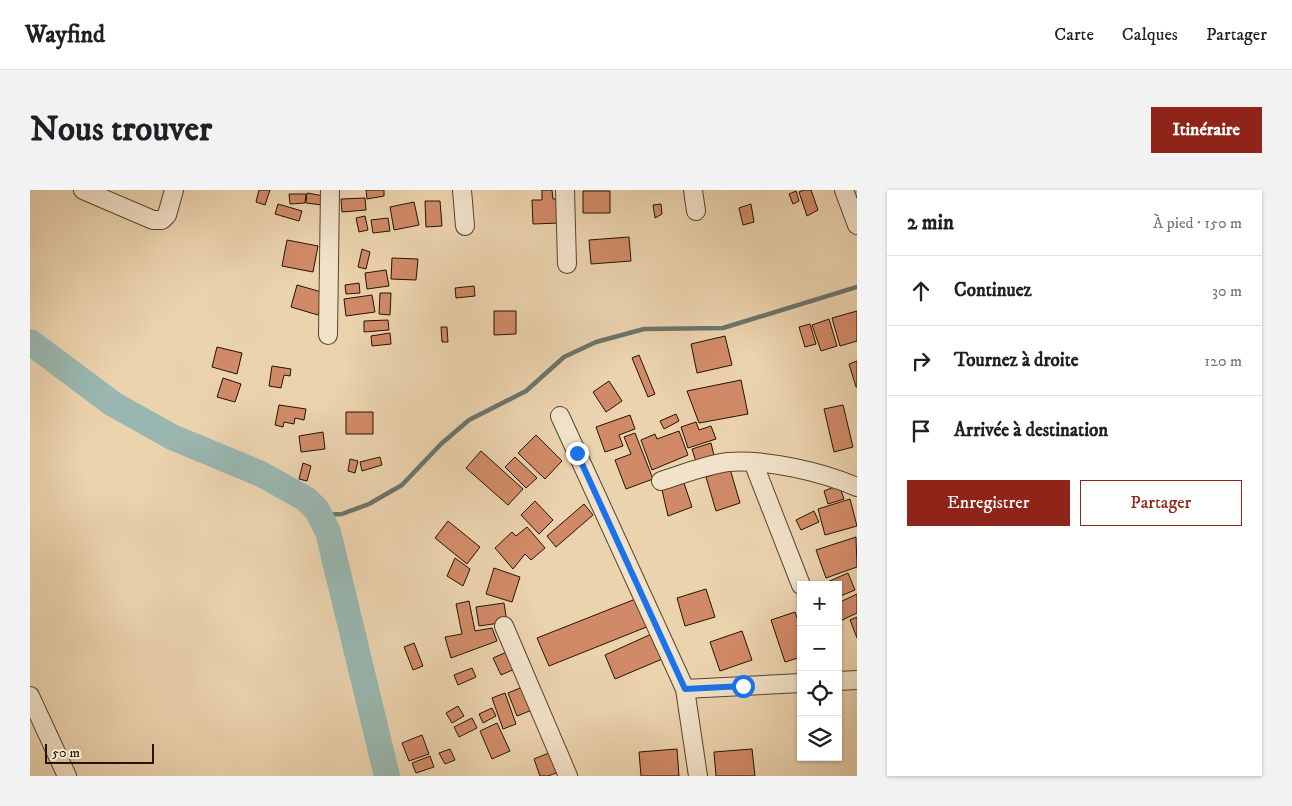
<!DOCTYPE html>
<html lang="fr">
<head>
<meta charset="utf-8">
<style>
  :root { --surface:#fff; --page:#f2f2f2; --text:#202124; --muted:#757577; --line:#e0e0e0; --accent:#8f2418 }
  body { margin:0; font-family:"IM FELL DW Pica",serif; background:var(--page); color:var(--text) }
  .controls { position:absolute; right:15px; bottom:15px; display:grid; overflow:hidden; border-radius:0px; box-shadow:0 1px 4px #0004 }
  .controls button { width:45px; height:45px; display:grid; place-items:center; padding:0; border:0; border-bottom:1px solid var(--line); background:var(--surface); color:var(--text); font:25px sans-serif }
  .scale { position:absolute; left:15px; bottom:12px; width:109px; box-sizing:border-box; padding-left:5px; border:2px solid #251300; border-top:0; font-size:14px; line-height:18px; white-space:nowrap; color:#251300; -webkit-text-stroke:4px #f2e2ca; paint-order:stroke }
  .stop { position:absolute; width:15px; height:15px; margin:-11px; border:4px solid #1a73e8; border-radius:50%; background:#fff }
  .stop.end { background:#1a73e8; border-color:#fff; box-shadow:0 1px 5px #0008 }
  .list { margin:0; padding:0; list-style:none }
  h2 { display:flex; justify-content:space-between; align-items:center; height:65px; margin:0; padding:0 20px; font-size:21px }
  h2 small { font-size:16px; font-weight:400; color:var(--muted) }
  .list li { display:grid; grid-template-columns:32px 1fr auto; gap:15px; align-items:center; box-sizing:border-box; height:70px; padding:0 20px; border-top:1px solid var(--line) }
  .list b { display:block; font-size:19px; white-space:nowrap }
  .list em { font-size:16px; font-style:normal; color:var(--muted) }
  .actions { display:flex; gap:10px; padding:15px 20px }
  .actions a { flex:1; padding:11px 0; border:1px solid var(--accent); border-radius:0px; text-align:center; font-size:18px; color:var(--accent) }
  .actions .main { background:var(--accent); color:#fff }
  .icon { flex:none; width:28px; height:28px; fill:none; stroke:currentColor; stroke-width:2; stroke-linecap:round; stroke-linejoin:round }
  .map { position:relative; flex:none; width:827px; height:586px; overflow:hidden; border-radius:0px }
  header { display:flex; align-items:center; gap:30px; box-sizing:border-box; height:70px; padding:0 25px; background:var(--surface); border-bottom:1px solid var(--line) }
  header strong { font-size:24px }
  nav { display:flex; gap:28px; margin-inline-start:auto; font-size:18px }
  .intro { display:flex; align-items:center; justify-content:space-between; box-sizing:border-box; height:120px; padding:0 30px }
  h1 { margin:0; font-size:35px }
  .button { padding:12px 22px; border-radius:0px; background:var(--accent); color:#fff; font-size:18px; font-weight:700 }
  main { display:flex; gap:30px; padding:0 30px }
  aside { flex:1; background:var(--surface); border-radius:0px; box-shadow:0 1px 4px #0004 }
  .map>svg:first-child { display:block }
</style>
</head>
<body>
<header>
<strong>Wayfind</strong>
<nav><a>Carte</a><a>Calques</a><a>Partager</a></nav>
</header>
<div class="intro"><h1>Nous trouver</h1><a class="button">Itinéraire</a></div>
<main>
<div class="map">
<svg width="827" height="586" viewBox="0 0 827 586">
  <rect width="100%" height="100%" fill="#ebd3ae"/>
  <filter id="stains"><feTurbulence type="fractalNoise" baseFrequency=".004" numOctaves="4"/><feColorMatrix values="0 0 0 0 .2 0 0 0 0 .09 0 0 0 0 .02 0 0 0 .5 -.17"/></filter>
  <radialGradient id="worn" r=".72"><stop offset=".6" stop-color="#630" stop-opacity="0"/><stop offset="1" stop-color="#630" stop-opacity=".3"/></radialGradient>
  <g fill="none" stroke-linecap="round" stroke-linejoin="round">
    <path stroke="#6b756a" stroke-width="4.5" d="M290,325L312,324L339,314L372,295L411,254L439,230L496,201L534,167L566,152L614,139L693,138L827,97"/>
    <path stroke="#99b7b0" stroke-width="26" d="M0,152L83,214L142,247L231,284L276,309L287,320L298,342L357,586"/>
  </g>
  <path fill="#d18a67" stroke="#251300" d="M229,0H240L235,15L226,12Z
    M336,0H354V6L337,9Z
    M512,0H522L523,9H528L530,33L503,34L502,10H512Z
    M774,0H781L788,20L777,26L769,2Z
    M553,1H580V23H553Z
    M766,1L769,11L763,14L759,4Z
    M277,3L294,6L292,15L276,13Z
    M259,4H276L275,13L260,14Z
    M335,8L336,20L312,22L311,9Z
    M395,11H410L412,36L396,37Z
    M384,12L389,35L364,40L360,17Z
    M248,14L272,21L269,31L245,24Z
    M631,14L632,24L625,28L623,15Z
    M721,14L724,32L713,35L709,18Z
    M335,26L338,40L329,42L326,28Z
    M358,28L360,41L343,43L341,30Z
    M599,47L601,71L561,74L559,50Z
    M257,50L288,56L283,82L252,76Z
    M332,59L340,62L336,79L328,77Z
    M362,68L388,69L386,90L361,89Z
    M356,80L359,96L337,99L335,83Z
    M329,93L330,103L316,104L315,95Z
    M267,95L295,103L288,125L261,117Z
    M444,96L445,106L426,108L425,98Z
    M350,103H361L360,125L349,124Z
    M342,105L345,122L316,126L314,109Z
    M464,121H486V144L464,145Z
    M827,121V151L810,156L802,128Z
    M799,129L807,156L791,161L782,135Z
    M358,130L359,140L334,142V131Z
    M780,134L786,154L775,157L769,137Z
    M411,137H417L418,152H412Z
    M360,143L361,154L342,156L341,146Z
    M695,146L702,175L667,183L661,154Z
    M187,157L212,163L207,184L182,177Z
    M609,165L625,204L618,207L602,168Z
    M827,171V197H826L819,174Z
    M242,176L261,179L260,186L254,185L251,198L239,196Z
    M193,188L211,194L205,212L187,207Z
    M711,190L718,224L669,233L657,201Z
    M579,191L592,211L576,222L563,202Z
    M249,215L276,219L274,230L265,228L264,234L254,232L253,237L245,235Z
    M813,215L823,257L804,262L794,219Z
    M316,222H343V244H316Z
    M646,224L649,231L634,239L630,231Z
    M600,225L605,239L589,245L593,256L575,262L566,237Z
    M666,232L669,240L681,236L686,249L658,258L651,237Z
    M649,241L658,265L622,280L611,250L625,244L627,249Z
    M293,242L295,259L271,262L269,246Z
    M605,243L623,289L596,299L585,270L601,264L594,247Z
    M506,245L532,271L515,289L488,263Z
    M681,253L685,270L667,275L662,259Z
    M451,261L493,299L478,315L436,278Z
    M350,267L352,275L332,281L330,272Z
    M485,267L507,288L496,298L475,277Z
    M320,269L328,271L325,283L318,281Z
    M273,273L281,276L277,291L269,289Z
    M700,279L710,313L686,321L676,287Z
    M654,293L662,317L638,326L632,300Z
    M809,295L814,309L798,314L794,301Z
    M820,309L827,336L795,345L788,319Z
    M505,311L523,330L509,344L491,325Z
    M554,314L563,325L526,357L517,346Z
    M784,321L789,332L771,340L766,330Z
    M418,331L450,357L437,374L405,348Z
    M497,337L515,358L501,370L495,364L483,379L465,358L482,342L486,346Z
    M826,347L827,377L796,388L786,360Z
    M425,368L440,379L433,396L417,386Z
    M464,378L490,387L482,412L456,404Z
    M818,383L825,400L808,407V395H796L795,393Z
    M676,399L685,427L655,436L647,408Z
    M827,404V423L808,432V413Z
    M608,408L619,436L519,476L507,448Z
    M439,411L445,441L462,438L467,451L421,468L415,447L432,444L426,414Z
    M474,413L477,432L449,436L446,417Z
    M765,422L767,428L771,427V467L755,472L741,430Z
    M827,427V448L820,430Z
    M712,441L722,470L690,481L680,452Z
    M626,442L637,467L585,489L575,465Z
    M384,453L393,476L383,480L374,457Z
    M488,457L496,474L471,485L463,468Z
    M442,478L446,487L428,495L424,485Z
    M502,493L512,516L487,526L478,503Z
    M475,503L486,534L473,539L462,508Z
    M428,516L434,526L422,533L416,523Z
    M462,518L466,526L453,533L449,524Z
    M442,528L447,538L429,547L424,537Z
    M467,533L480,561L462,569L450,541Z
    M392,545L399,564L379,571L372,553Z
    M534,557L542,577L518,586H510L504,569Z
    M420,559L425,570L415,574L409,563Z
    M647,559L649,586H611L609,562Z
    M722,559L725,586H686L684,562Z
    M400,566L404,577L386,583L382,573Z"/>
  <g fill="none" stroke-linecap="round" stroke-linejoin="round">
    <g stroke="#56432c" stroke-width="20">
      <path id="street" d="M53,0L123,30H132L137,25L144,0
        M432,0L435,36
        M535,0L537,74
        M663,0L666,21
        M814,0L827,35
        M298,145L300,0
        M530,226L655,499L668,586
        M723,272L771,395
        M631,291C653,284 675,275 698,272C737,269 792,282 827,297
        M474,436L538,586
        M808,491L827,490
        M655,499L771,493
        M0,506L37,586"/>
    </g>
    <use href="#street" stroke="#f2e2ca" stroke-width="18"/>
  </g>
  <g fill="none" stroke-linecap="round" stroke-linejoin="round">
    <path stroke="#1a73e8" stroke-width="6" d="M547,263L655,499L713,496"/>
  </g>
  <rect width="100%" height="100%" filter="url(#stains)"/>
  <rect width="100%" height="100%" fill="url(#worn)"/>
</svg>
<div class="controls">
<button>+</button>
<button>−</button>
<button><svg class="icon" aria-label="locate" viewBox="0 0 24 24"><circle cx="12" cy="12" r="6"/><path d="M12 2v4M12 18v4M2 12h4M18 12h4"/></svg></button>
<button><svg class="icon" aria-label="layers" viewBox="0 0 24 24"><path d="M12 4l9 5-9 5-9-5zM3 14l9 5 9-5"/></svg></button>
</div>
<div class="scale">50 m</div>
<div class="stop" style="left:713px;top:496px"></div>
<div class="stop end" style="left:547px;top:263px"></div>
</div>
<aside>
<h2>2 min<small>À pied · 150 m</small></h2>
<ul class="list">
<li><svg class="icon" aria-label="ahead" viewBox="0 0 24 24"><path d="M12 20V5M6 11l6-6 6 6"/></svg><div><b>Continuez</b></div><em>30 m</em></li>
<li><svg class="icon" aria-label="right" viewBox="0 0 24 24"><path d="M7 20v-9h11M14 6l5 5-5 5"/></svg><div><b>Tournez à droite</b></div><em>120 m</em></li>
<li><svg class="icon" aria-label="arrive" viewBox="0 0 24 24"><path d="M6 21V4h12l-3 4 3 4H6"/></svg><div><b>Arrivée à destination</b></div></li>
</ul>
<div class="actions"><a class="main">Enregistrer</a><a>Partager</a></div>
</aside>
</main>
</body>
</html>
